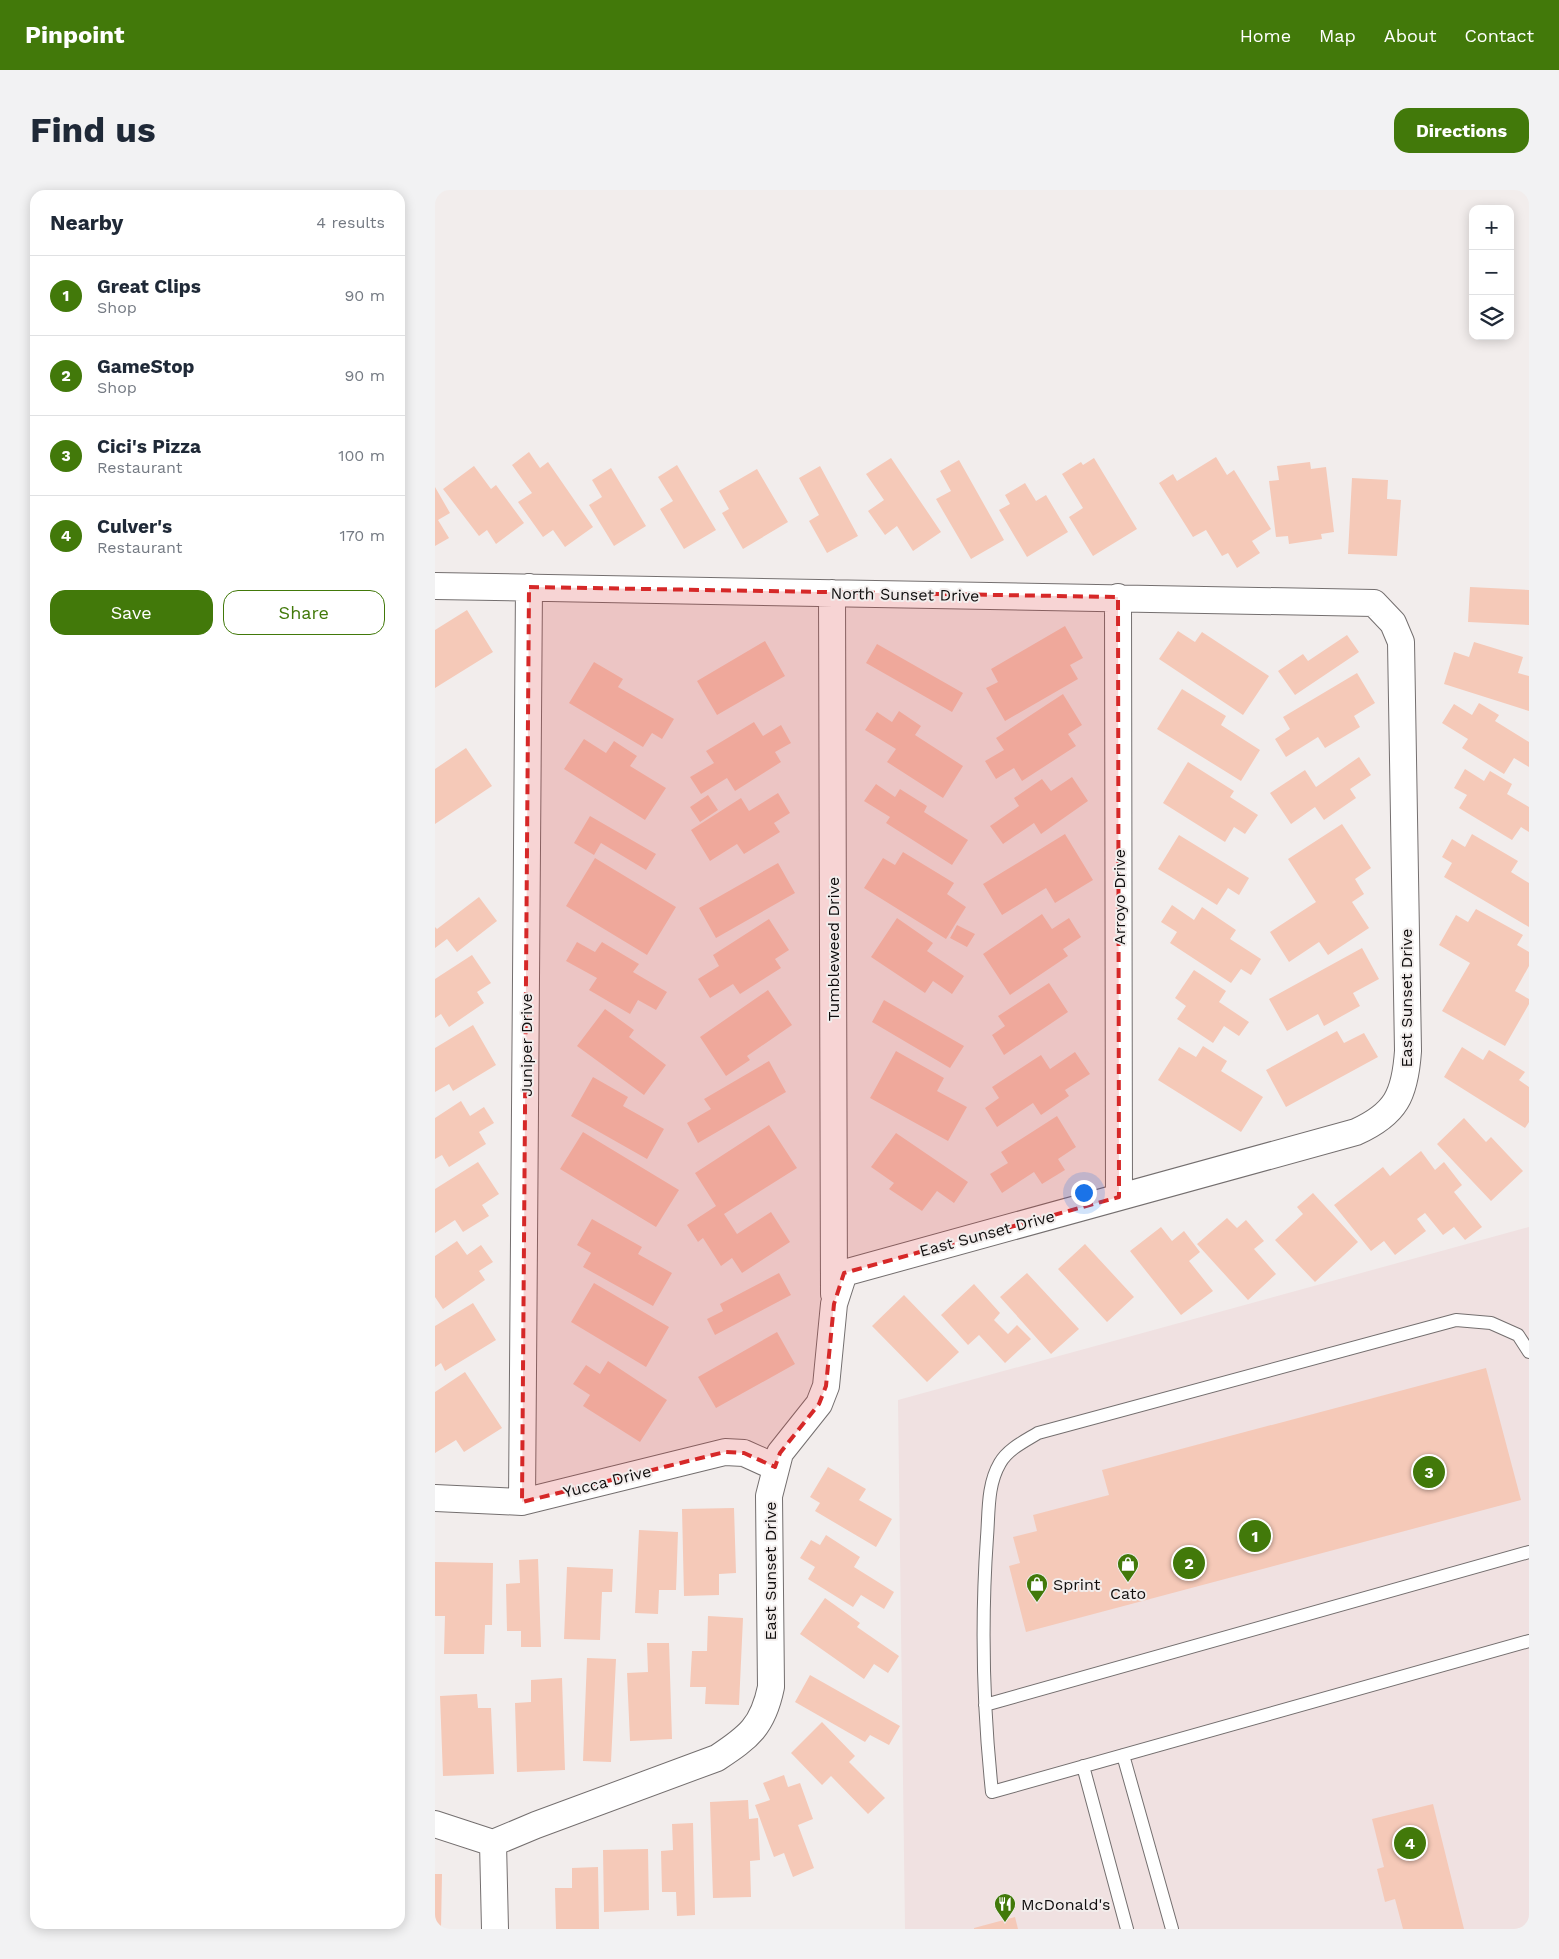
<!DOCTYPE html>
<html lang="en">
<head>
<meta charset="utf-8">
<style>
  :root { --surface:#fff; --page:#f2f2f3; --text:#1f2937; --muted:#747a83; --line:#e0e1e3; --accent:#42790a }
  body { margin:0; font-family:"Work Sans",sans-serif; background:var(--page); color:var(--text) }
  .controls { position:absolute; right:15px; top:15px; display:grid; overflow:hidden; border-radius:10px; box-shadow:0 2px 12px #0003 }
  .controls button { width:45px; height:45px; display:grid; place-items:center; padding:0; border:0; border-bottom:1px solid var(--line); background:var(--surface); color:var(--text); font:25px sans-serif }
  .you { position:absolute; left:648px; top:1002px; width:18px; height:18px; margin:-12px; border:4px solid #fff; border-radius:50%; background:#1a73e8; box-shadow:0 0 0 8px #1a73e833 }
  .badge { display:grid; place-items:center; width:32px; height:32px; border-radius:50%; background:var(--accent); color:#fff; font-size:16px; font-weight:700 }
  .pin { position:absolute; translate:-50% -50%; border:2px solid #fff; box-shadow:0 1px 5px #0006 }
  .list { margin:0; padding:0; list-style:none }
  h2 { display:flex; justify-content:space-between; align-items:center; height:65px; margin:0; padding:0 20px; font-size:21px }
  h2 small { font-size:16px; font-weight:400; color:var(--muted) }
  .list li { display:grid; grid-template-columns:32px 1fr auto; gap:15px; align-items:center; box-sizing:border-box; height:80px; padding:0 20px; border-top:1px solid var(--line) }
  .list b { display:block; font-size:19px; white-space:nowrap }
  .list p { margin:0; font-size:16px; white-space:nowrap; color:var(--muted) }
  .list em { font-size:16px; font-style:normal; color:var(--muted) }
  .actions { display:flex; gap:10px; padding:15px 20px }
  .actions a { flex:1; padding:11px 0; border:1px solid var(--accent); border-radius:15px; text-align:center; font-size:18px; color:var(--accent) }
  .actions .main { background:var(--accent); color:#fff }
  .icon { flex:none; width:28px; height:28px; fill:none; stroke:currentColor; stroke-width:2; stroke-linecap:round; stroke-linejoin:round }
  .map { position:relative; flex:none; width:1094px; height:1739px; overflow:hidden; border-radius:15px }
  header { display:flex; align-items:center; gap:30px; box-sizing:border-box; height:70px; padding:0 25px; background:var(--accent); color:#fff }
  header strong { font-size:24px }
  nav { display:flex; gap:28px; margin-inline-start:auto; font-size:18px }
  .intro { display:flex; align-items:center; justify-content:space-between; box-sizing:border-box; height:120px; padding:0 30px }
  h1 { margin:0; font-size:35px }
  .button { padding:12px 22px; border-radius:15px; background:var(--accent); color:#fff; font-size:18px; font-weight:700 }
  main { display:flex; gap:30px; padding:0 30px }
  aside { flex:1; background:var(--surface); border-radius:15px; box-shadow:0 2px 12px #0003 }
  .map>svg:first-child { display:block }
</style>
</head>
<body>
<header>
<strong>Pinpoint</strong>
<nav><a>Home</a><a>Map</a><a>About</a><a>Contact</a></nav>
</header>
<div class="intro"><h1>Find us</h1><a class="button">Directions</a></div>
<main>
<aside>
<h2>Nearby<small>4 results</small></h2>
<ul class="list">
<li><span class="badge">1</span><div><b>Great Clips</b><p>Shop</p></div><em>90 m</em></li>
<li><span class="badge">2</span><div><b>GameStop</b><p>Shop</p></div><em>90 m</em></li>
<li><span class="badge">3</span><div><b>Cici's Pizza</b><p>Restaurant</p></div><em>100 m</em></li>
<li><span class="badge">4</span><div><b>Culver's</b><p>Restaurant</p></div><em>170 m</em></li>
</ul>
<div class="actions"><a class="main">Save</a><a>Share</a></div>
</aside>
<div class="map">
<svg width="1094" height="1739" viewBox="0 0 1094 1739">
  <rect width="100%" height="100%" fill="#f2edec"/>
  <path fill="#f0e1e1" d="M1094,1037V1739H470L463,1210Z"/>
  <path fill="#f5c9b8" d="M94,262L105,278L113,272L158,337L130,357L118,340L108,347L83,312L97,303L77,275Z
    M781,267L792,285L799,280L836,339L817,351L825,363L802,378L793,363L787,366L771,340L758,347L724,293L738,284L742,291Z
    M456,268L506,342L478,361L462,336L450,345L433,321L449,310L431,284Z
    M659,268L702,339L658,366L634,327L648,318L627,284L646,272L648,275Z
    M524,270L569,350L536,369L501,309L516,301L505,281Z
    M875,272L876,279L891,277L899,342L886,344L887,349L854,354L853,346L841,347L834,291L844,290L842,276Z
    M242,275L281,340L249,359L225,319L238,311L223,287Z
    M39,276L56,299L61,295L89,333L61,354L52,340L44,346L8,299Z
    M385,276L423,346L392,363L374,331L384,325L364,288Z
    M176,278L211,336L179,356L154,315L167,307L157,290Z
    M322,279L353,332L308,359L287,323L294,319L284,301Z
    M917,288L953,290L952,309L966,310L962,366L913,364Z
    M590,293L601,311L611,305L633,342L592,367L564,320L575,314L570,305Z
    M0,297L15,323L3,330L14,348L0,356Z
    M1035,397L1094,400V435L1033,432Z
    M32,420L58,462L0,498V440Z
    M630,436L648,468L635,475L643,489L570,531L551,498L563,492L556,479Z
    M743,441L760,452L767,442L834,486L808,525L724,469Z
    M912,445L924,462L860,505L843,481L868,464L873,471Z
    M330,451L350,486L282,525L262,491Z
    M1039,452L1088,467L1083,483L1094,486V521L1009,494L1019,462L1034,467Z
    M442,454L528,503L517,522L431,473Z
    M159,472L188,489L183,497L239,529L227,549L217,543L208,557L134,513Z
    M922,483L940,513L919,526L925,537L890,558L883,547L851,567L840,549L855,539L848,527Z
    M747,499L791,526L786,535L825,560L806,591L722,539Z
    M628,504L647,535L633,544L641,556L587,591L579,578L561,589L550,571L569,560L561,548Z
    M1044,513L1064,525L1060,531L1094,552V577L1079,568L1069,584L1027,558L1033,549L1007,533L1019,514L1037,525Z
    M464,521L486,536L480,545L528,576L508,608L452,572L461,559L430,540L442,522L457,532Z
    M319,532L328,546L346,535L356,553L340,562L346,572L300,601L292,588L266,604L255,587L279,573L271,561Z
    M149,549L171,563L179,551L202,566L195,576L231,598L210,630L129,579Z
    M31,558L57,596L0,634V579Z
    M924,567L936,585L915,599L921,608L889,630L880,617L856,634L835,603L870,580L881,597Z
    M753,572L799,601L795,607L823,625L810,644L799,637L790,652L728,613Z
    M1030,579L1049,591L1055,581L1077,594L1072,604L1094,617V642L1086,637L1077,650L1024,618L1032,605L1019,598Z
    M637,587L653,611L606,644L599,633L568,654L555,636L584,616L579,608L607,589L616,601Z
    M441,594L460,607L465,599L492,616L489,622L533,650L517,675L451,633L455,627L429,611Z
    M343,603L355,623L339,633L345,642L309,664L302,654L275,671L256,640L306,608L314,621Z
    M273,605L283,620L265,632L255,617Z
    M155,626L221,664L211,680L166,653L159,665L139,653Z
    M907,634L936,678L920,689L929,704L917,712L934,738L893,765L884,752L854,772L835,742L881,712L853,669Z
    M630,644L658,690L620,713L611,698L567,725L548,694Z
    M1037,644L1083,671L1076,682L1094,693V737L1009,687L1017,673L1007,667L1017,649L1030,657Z
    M744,645L814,688L804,705L793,698L782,715L723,679Z
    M468,662L519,693L512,704L531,717L511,749L429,698L448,668L460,675Z
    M160,668L241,717L212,765L131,716Z
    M343,673L360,703L281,748L264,718Z
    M44,707L62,731L22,762L12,749L0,758V737L2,739Z
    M737,715L759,730L767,717L801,740L795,749L826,769L816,785L806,779L796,793L735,753L742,742L726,732Z
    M1041,719L1088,745L1082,755L1094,762V776L1080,801L1094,809V814L1070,856L1007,821L1035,773L1004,755L1021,725L1033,732Z
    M607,724L617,739L634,728L646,747L628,759L633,766L575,805L548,764Z
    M462,728L498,753L492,761L529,786L517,804L498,791L490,803L436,767Z
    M334,729L354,760L340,769L346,778L305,804L298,794L275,808L263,789L284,776L278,765Z
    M522,735L540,744L532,757L515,748Z
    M142,752L160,762L167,752L204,774L198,782L232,802L221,820L203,810L195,824L154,800L162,788L131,771Z
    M927,758L944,789L918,803L925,816L889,836L883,824L852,841L834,809Z
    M37,765L56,793L42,802L49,813L14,837L6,824L0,828V789Z
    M759,780L791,801L784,812L814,832L804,846L789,836L778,853L742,829L751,816L740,808Z
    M614,793L633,822L569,865L557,845L570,836L563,826Z
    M333,800L357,835L312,866L315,870L291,886L265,847Z
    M449,810L529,856L515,878L437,832Z
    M170,819L199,840L194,847L231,875L209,905L142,856Z
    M38,835L61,875L18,901L14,894L0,902V858Z
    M902,841L909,853L929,843L943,867L851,917L831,880Z
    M768,856L792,871L786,881L828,907L806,942L723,890L744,857L761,867Z
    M1027,857L1048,870L1054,860L1090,882L1084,890L1094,897V932L1090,938L1009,887Z
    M461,861L509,888L502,901L532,917L513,951L435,908Z
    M640,862L655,884L630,900L634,906L606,925L598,913L562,937L550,918L564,908L557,897L606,865L615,879Z
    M334,871L351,902L263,953L252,933L276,919L269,909Z
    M158,887L193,907L188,916L229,939L212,969L136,926Z
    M26,911L35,926L49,917L59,933L44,942L51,954L14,977L7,965L0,969V928Z
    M622,926L641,957L623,969L630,980L607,994L599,982L567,1003L555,984L573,973L566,962Z
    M1029,928L1051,952L1056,947L1088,981L1056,1011L1002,954Z
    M334,935L362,978L289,1024L302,1044L336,1022L355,1052L307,1083L297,1068L286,1076L268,1048L263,1052L252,1035L281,1016L260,983Z
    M148,942L244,1000L221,1037L125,979Z
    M461,943L533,992L519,1013L502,1001L487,1021L454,999L459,993L436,977Z
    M986,961L1000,980L1009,972L1027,995L1019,1002L1047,1037L1030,1050L1019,1037L1008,1045L990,1023L982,1029L991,1041L960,1065L949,1051L936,1061L899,1015L948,977L955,986Z
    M43,972L64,1004L47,1015L54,1026L28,1042L20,1030L0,1043V999Z
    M878,1003L923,1052L880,1092L840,1050L868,1024L862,1017Z
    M792,1028L802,1038L811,1030L829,1051L819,1059L841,1084L813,1110L762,1054Z
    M157,1029L207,1057L203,1064L237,1083L218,1116L148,1077L156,1063L142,1055Z
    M726,1037L737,1051L749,1041L765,1062L754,1071L778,1101L746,1125L695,1061Z
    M22,1051L32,1065L46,1055L58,1072L44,1081L50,1090L8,1119L0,1107V1066Z
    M650,1054L699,1107L672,1132L623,1079Z
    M344,1083L356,1105L280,1145L272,1129L288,1121L285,1114Z
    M592,1083L644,1139L616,1164L565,1107Z
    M159,1093L234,1137L211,1177L136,1132Z
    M539,1094L565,1123L559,1130L573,1144L582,1135L596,1149L570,1173L544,1145L533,1155L506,1125Z
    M469,1105L524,1162L492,1192L437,1136Z
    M38,1113L61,1150L10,1181L6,1173L0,1177V1136Z
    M342,1142L360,1174L281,1218L263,1187Z
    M173,1171L232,1210L205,1252L148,1216L155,1205L138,1194L151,1175L165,1184Z
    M1051,1178L1086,1310L591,1442L574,1376L585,1373L578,1347L602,1341L598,1325L674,1305L667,1280Z
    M30,1182L67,1238L29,1262L21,1250L0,1263V1202Z
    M393,1277L431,1299L424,1310L457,1329L441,1357L380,1321L385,1313L375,1307Z
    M299,1318L301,1383L284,1384V1405L249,1406L247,1319Z
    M204,1340L243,1342L241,1400H224L223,1424L200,1423Z
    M391,1345L425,1367L419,1377L459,1402L449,1419L426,1405L418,1417L373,1389L380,1377L365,1368L376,1350L385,1355Z
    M103,1369L106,1457H86V1441H72L71,1394L85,1393L84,1370Z
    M0,1372L58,1373L57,1435H50L49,1464H9L10,1426H0Z
    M132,1377L178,1379L177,1402H167L165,1450L129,1449Z
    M390,1408L425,1433L422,1437L464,1466L453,1483L439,1474L429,1489L365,1444Z
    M273,1426L308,1428L304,1515L270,1514L271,1497H255L257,1461H272Z
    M212,1453H234L237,1549L195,1551L192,1483L213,1482Z
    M152,1468L181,1469L176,1572L148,1571Z
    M375,1485L465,1536L454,1555L435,1545L430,1552L360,1512Z
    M127,1488L130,1580L82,1582L80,1513L96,1512V1490Z
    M42,1504L43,1518H56L59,1584L8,1586L5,1506Z
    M387,1532L420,1566L414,1572L450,1608L433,1624L396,1586L387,1595L356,1563Z
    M349,1585L353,1597L365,1593L378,1629L363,1635L379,1678L358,1687L349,1663L339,1667L320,1615L335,1610L328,1593Z
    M313,1610L314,1629L323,1628L325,1670L315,1671L316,1707L278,1708L275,1612Z
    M998,1614L1029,1739H968L960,1709L950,1712L942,1679L949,1677L937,1629Z
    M258,1633L260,1725L242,1726L241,1702H227L226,1661L238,1660L237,1634Z
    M213,1659L214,1720L169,1722L168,1660Z
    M163,1677L164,1739H121L120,1698H137V1678Z
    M0,1684H7L6,1739H0Z
    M580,1727L583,1739H539V1738Z"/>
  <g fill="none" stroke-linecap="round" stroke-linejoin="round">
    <g stroke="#746f6f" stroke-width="14">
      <path id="lane" d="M1094,1162L1083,1145L1056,1133L1021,1130L603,1243C590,1251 573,1259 565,1273C552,1295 554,1322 552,1347C546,1432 548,1517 557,1602L1094,1451
        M550,1515L1094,1362
        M688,1565L737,1739
        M648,1576L692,1739"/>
    </g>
    <g stroke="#746f6f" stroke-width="28">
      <path id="street" d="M0,396L939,413L958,433L966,452L973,861C970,905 961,924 921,942L409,1083L399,1114L391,1196L384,1214L345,1263L334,1306L336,1497C328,1536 314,1547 282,1568L101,1635L58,1653
        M397,403L399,1104
        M683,407L684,1007
        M0,1308L87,1312L290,1262L309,1263L340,1277
        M87,1312L94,397
        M0,1634L58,1653
        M58,1653L60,1739"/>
    </g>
    <use href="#lane" stroke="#fff" stroke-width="12"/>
    <use href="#street" stroke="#fff" stroke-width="26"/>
  </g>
  <path fill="#d62828" fill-opacity="0.2" stroke="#d62828" stroke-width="4" stroke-dasharray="10 6" stroke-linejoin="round" d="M94,397L683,407L684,1007L409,1083L399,1114L391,1196L384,1214L345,1263L340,1277L309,1263L290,1262L87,1312Z"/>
  <defs>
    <g id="shop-pin" transform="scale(1.125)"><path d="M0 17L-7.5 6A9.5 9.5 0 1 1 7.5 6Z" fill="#42790a" stroke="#f2edec"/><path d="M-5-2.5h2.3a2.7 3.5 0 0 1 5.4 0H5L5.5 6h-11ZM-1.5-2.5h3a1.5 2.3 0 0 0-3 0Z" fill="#fff"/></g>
    <g id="restaurant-pin" transform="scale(1.125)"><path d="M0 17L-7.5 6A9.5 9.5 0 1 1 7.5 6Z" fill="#42790a" stroke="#f2edec"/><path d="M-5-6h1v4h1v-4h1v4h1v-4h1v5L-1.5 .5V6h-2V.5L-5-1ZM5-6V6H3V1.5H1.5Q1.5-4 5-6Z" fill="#fff"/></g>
  </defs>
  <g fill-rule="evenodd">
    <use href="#shop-pin" x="693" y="1374"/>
    <use href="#shop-pin" x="602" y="1394"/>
    <use href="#restaurant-pin" x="570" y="1714"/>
  </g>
  <g text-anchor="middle" stroke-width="4" stroke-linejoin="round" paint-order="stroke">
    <g font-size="16" fill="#100e0e" stroke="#f2edec">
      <text transform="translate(470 404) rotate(1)" y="6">North Sunset Drive</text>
      <text transform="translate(684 707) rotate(-90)" y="6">Arroyo Drive</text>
      <text transform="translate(398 759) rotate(-90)" y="6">Tumbleweed Drive</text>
      <text transform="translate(971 808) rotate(-90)" y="6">East Sunset Drive</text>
      <text transform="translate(91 855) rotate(-90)" y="6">Juniper Drive</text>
      <text transform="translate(552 1043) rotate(-15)" y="6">East Sunset Drive</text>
      <text transform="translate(172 1291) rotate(-14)" y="6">Yucca Drive</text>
      <text transform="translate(335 1381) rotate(-90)" y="6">East Sunset Drive</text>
    </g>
    <g font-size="16" fill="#100e0e" stroke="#f2edec" text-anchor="start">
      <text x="618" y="1400">Sprint</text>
      <text x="693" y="1409" text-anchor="middle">Cato</text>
      <text x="586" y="1720">McDonald's</text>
    </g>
  </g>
</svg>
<div class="controls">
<button>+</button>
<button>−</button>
<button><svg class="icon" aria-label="layers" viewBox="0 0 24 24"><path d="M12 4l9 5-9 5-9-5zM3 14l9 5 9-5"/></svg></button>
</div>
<div class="you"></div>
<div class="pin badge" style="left:820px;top:1346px">1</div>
<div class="pin badge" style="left:754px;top:1373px">2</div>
<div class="pin badge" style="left:994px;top:1282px">3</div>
<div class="pin badge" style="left:975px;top:1653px">4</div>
</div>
</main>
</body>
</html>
